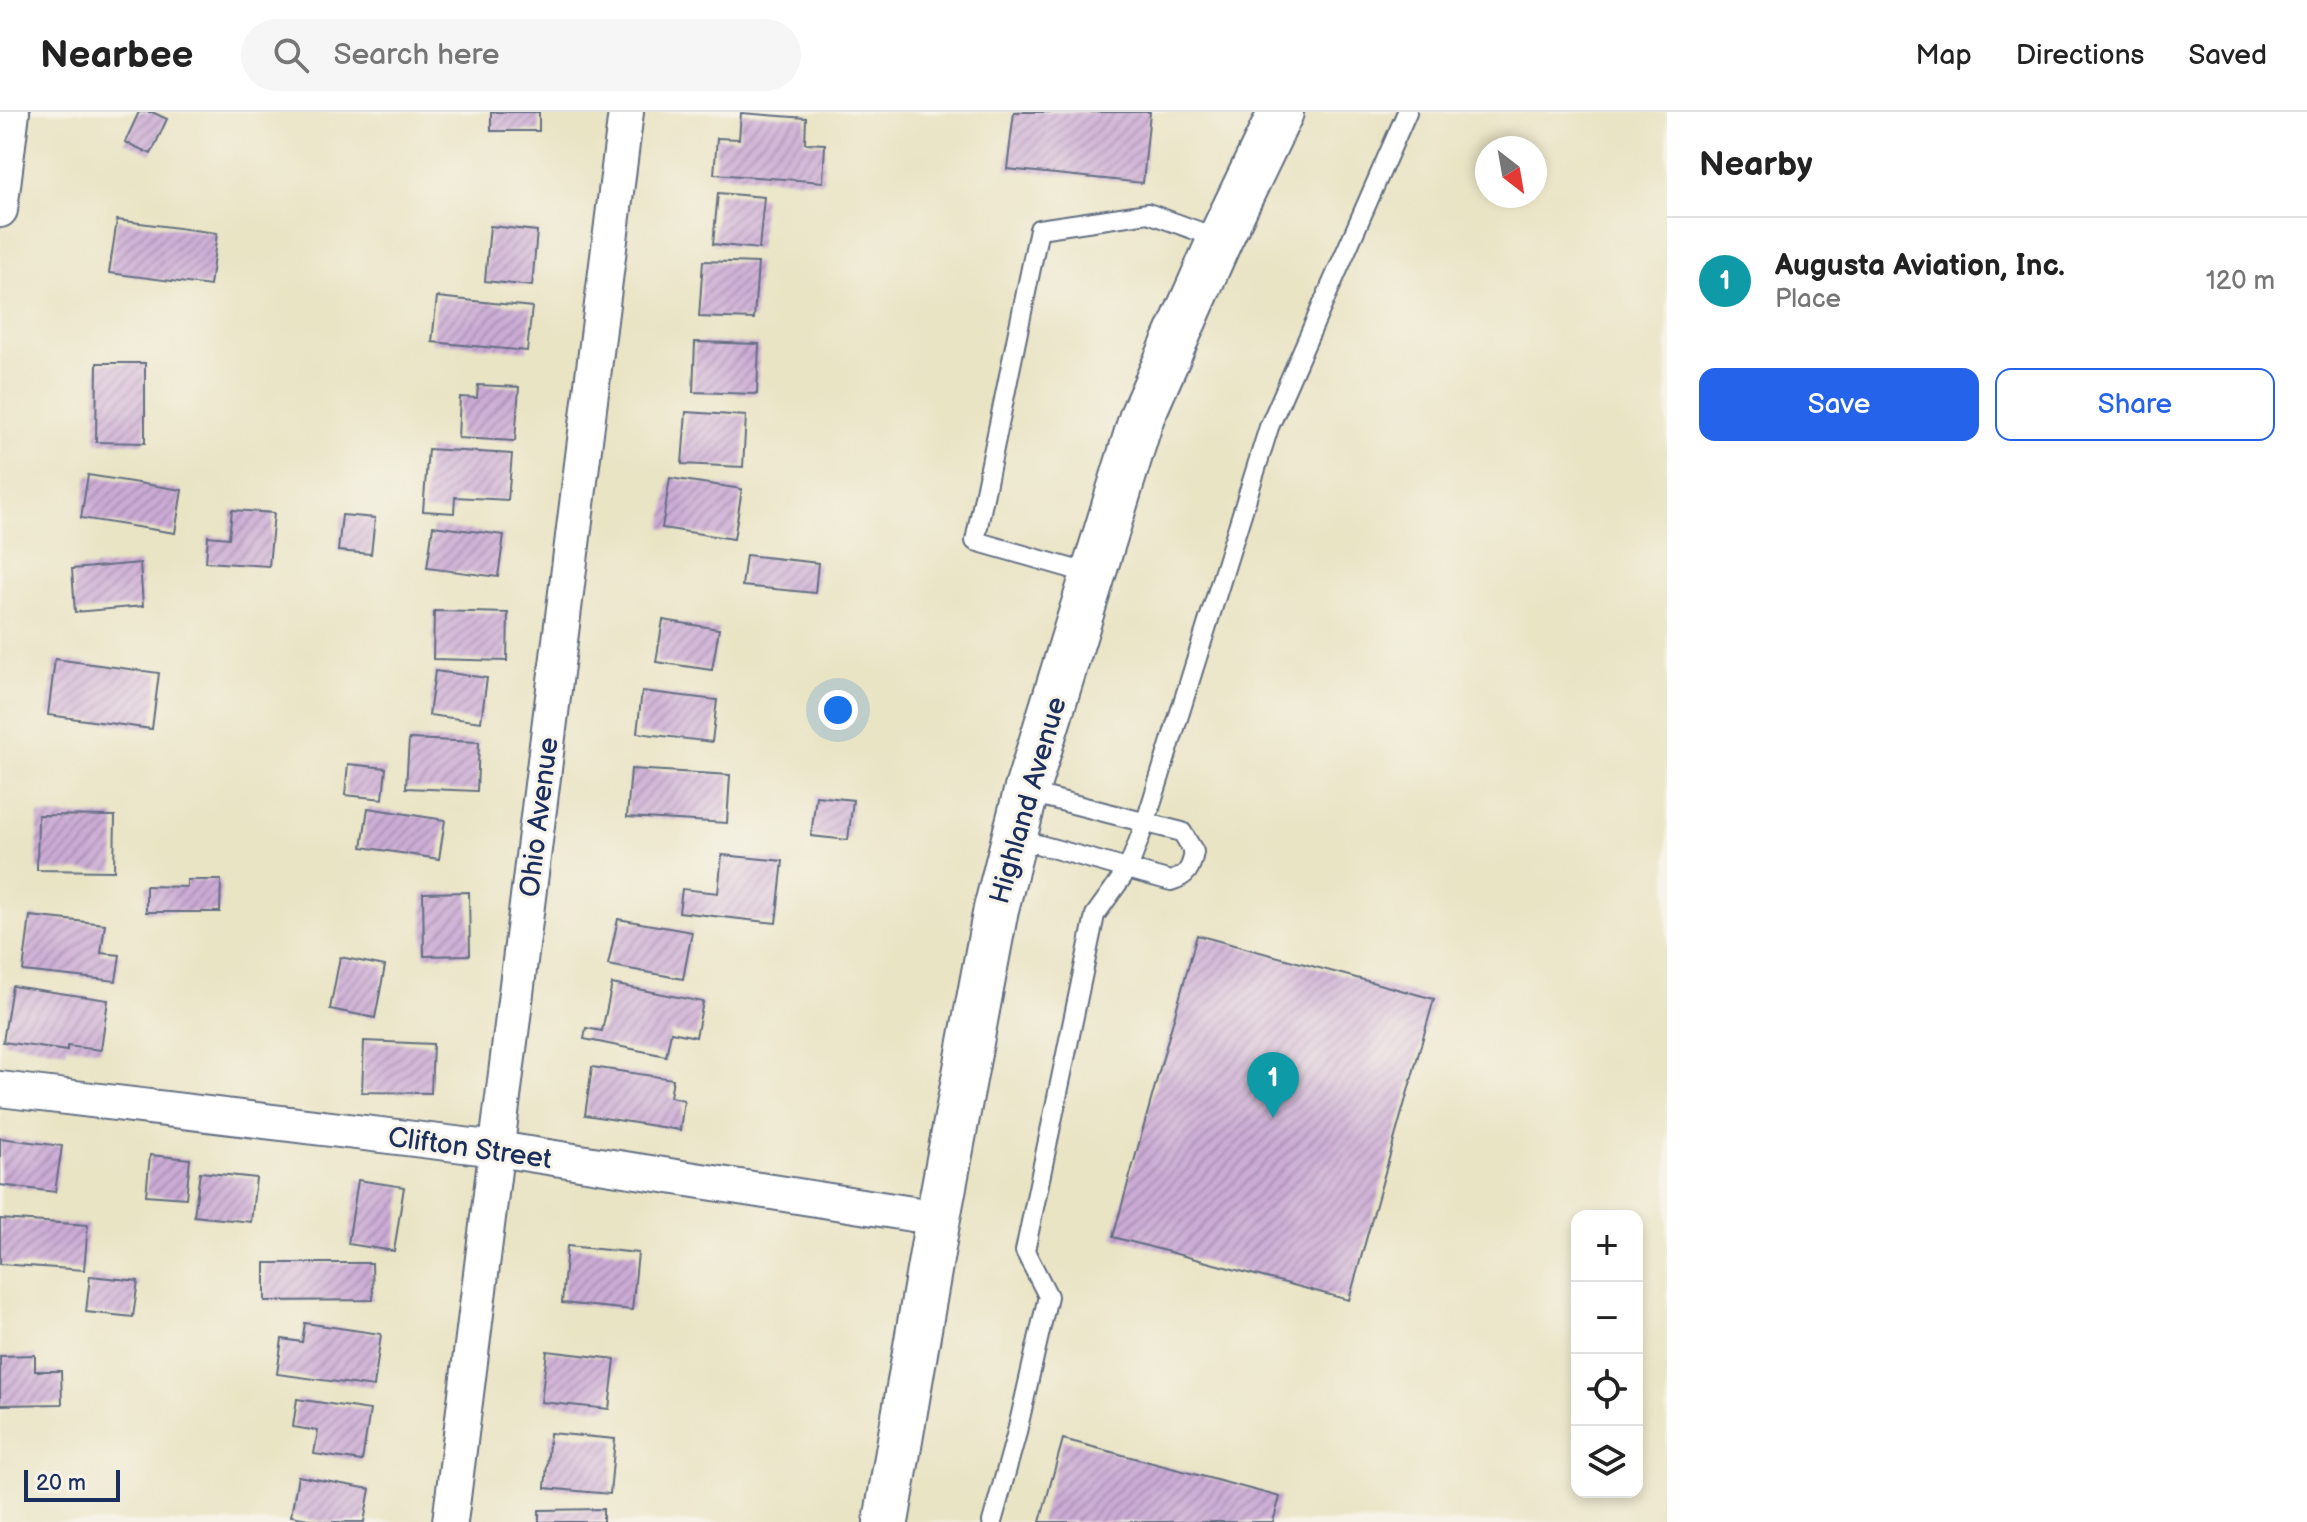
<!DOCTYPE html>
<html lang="en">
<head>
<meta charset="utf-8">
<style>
  :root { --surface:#fff; --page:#f6f6f6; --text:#222; --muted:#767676; --line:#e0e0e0; --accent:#2563eb }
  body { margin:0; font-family:"Balsamiq Sans",sans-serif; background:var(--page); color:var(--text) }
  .controls { position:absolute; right:24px; bottom:24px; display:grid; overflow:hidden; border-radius:16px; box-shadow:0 4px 12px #0003 }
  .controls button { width:72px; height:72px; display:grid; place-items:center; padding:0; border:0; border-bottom:2px solid var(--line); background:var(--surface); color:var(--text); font:40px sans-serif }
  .compass { position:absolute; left:1475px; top:24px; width:72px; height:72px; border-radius:50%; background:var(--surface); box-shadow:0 4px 12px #0003; rotate:149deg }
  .scale { position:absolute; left:24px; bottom:20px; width:96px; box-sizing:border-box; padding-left:8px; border:4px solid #1b2f5e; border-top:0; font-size:22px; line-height:28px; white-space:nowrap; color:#1b2f5e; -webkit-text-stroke:6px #f7f3e8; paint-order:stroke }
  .you { position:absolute; left:838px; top:598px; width:28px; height:28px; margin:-20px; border:6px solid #fff; border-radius:50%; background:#1a73e8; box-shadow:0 0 0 12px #1a73e833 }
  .badge { display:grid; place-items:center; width:52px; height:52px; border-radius:50%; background:var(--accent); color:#fff; font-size:26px; font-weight:700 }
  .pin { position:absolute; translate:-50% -66px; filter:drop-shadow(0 2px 4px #0008) }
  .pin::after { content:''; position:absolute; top:42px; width:28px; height:24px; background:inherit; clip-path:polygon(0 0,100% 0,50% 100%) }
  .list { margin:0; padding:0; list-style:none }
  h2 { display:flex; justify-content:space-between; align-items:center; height:104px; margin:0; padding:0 32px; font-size:34px }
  h2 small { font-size:26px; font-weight:400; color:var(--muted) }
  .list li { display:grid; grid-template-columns:52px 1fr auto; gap:24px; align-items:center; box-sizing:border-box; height:128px; padding:0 32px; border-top:2px solid var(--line) }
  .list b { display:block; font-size:30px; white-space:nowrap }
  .list p { margin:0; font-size:26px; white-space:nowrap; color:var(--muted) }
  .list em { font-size:26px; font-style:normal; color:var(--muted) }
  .actions { display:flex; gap:16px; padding:24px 32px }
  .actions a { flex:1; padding:18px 0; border:2px solid var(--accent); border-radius:16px; text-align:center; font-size:28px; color:var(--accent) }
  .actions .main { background:var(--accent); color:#fff }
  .icon { flex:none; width:44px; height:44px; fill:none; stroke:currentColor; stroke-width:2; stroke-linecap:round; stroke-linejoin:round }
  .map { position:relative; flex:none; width:1667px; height:1410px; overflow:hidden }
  header { display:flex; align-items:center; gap:48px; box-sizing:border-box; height:112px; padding:0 40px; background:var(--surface); border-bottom:2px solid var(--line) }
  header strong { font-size:38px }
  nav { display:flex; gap:44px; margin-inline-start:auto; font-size:28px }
  .search { width:560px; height:72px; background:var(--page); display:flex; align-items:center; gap:20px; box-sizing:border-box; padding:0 28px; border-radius:44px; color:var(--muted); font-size:30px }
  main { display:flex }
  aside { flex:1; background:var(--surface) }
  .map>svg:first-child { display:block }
</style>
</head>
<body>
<header>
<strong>Nearbee</strong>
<div class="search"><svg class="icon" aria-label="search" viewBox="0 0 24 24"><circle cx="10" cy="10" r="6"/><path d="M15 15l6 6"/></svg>Search here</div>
<nav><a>Map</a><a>Directions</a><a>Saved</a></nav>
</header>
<main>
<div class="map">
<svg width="1667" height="1410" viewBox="0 0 1667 1410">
  <defs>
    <pattern id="building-hatch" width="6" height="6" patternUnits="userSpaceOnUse" patternTransform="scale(2)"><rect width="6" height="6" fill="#ccacd5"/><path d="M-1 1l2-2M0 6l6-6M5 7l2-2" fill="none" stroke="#a58cb0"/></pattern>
  </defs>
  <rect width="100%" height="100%" fill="#f7f3e8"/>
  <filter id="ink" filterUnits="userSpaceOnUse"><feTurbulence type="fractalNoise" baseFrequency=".0125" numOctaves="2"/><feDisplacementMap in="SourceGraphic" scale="16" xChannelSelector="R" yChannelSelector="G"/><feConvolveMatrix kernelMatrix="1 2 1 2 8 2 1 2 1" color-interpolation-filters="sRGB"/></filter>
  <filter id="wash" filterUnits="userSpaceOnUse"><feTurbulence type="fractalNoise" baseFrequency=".006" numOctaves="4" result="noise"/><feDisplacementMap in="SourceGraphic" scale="32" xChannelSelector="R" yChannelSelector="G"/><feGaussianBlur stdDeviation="1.8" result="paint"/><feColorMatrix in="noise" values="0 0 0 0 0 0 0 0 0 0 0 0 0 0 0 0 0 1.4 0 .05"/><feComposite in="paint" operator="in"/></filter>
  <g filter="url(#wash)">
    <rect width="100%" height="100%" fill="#e9e4c4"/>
    <g id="blocks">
      <path fill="url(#building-hatch)" d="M139,0H152L167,7L151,42L125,30Z
        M491,0H539V19H491Z
        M1014,0H1150L1143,71L1007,57Z
        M741,1L806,6L805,31L825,32L823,70L714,62L717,26L739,27Z
        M718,81L764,85L759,137L713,132Z
        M117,108L217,121L210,174L109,161Z
        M490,114L537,119L532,174L485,169Z
        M703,149L758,151L754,207L699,205Z
        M437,185L532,195L527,239L432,230Z
        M695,230L759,232L757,282L693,280Z
        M97,251H145V331L96,330Z
        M478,273L519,275L515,329L458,326L460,285L477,286Z
        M686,300L746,304L743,355L682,352Z
        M428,337L512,342L508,388L455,385L454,401L423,399Z
        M88,363L182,378L175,421L81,406Z
        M670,366L742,377L734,427L662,416Z
        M232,398L274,401L269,454L206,450L208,424L229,426Z
        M342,403L375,406L371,442L338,439Z
        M433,414L504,423L498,465L427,456Z
        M746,443L818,451L815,481L742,474Z
        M140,451L143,494L75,500L72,457Z
        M434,499L508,501L507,549L433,547Z
        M663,508L719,517L712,558L656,550Z
        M55,547L159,561L152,617L48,603Z
        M435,559L487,566L481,610L429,603Z
        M642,579L717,588L712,630L637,621Z
        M409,627L479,630L477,679L406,676Z
        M348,652L386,656L383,687L345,683Z
        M631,657L730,663L727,711L627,705Z
        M816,684L853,688L848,728L811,724Z
        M368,696L445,708L439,747L362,735Z
        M38,703L115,704L114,759L37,758Z
        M722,743L783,749L776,811L679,800L682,777L718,781Z
        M187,768H221L220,800H146V774L187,775Z
        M469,780L470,843L424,844L423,781Z
        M30,804L105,812L101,841L120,843L116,869L23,859Z
        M618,807L692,820L683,867L608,853Z
        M1197,823L1434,887L1349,1188L1113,1125Z
        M340,845L385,854L375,906L330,897Z
        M612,872L703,890L696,925L671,920L666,944L584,927L586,916L602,919Z
        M12,874L108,888L101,938L67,934V939L3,930Z
        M364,929L433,932L431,981L362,980Z
        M592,955L673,967L670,985L684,988L680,1018L585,1003Z
        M0,1026L62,1034L55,1080L0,1073Z
        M150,1043L190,1047L186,1086L146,1083Z
        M200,1060L256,1066L251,1110L194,1104Z
        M358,1068L404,1075L394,1139L348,1132Z
        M0,1107L88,1113L84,1158L0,1152Z
        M567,1134L638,1141L632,1198L562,1191Z
        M265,1151H372L373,1188L265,1189Z
        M90,1164L138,1169L133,1205L86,1200Z
        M305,1211L381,1222L374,1275L277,1262L282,1227L302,1230Z
        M547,1239L615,1247L609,1297L541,1290Z
        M35,1243V1259H61L62,1292L0,1293V1244Z
        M297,1287L370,1298L362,1349L314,1342L318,1319L293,1315Z
        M550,1321L615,1327L610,1382L545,1376Z
        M1063,1327L1280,1385L1273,1410H1040Z
        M298,1364L370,1377L364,1410H326L291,1404Z
        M603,1397V1410H539V1398Z"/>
    </g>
  </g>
  <g filter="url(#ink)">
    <use href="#blocks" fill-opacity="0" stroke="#636e82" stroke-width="2"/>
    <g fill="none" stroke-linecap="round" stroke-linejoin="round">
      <g stroke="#636e82" stroke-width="22">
        <path id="lane" d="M1094,463L975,429L1039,117L1148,101L1220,127
          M1015,726L1171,769C1187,764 1191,757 1194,740L1182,720L1026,680
          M992,1410L1016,1324L1048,1184L1025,1139L1095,803L1128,757L1146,709L1269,315L1407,0"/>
      </g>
      <g stroke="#636e82" stroke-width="38">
        <path id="street" d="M0,98L12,0
          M0,977L497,1037L938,1106
          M450,1410L626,0"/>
      </g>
      <g stroke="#636e82" stroke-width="48">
        <path id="secondary" d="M886,1410L938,1106L996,797L1026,680L1142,304L1220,127L1281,0"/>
      </g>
      <use href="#lane" stroke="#fff" stroke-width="18"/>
      <use href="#street" stroke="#fff" stroke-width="34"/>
      <use href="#secondary" stroke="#fff" stroke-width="44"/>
    </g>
  </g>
  <g text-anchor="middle" stroke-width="6" stroke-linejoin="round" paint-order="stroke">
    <g font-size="28" fill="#1b2f5e" stroke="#f7f3e8">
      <text transform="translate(1027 688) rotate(-74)" y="10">Highland Avenue</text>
      <text transform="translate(538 705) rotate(-83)" y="10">Ohio Avenue</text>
      <text transform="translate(470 1035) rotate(8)" y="10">Clifton Street</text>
    </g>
  </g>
</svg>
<div class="controls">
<button>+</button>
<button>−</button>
<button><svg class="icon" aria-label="locate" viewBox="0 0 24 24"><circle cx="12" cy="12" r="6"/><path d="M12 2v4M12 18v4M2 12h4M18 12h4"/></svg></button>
<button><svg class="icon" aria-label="layers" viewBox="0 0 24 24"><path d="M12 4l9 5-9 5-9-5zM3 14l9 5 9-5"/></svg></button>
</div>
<svg class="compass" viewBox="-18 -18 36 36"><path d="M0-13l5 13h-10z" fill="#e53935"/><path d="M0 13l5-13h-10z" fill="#767676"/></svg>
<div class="scale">20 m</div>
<div class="you"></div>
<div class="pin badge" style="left:1273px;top:1006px;background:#0f9aa8">1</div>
</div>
<aside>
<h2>Nearby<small></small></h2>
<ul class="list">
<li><span class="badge" style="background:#0f9aa8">1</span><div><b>Augusta Aviation, Inc.</b><p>Place</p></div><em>120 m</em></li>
</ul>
<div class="actions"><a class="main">Save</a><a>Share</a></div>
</aside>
</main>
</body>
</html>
